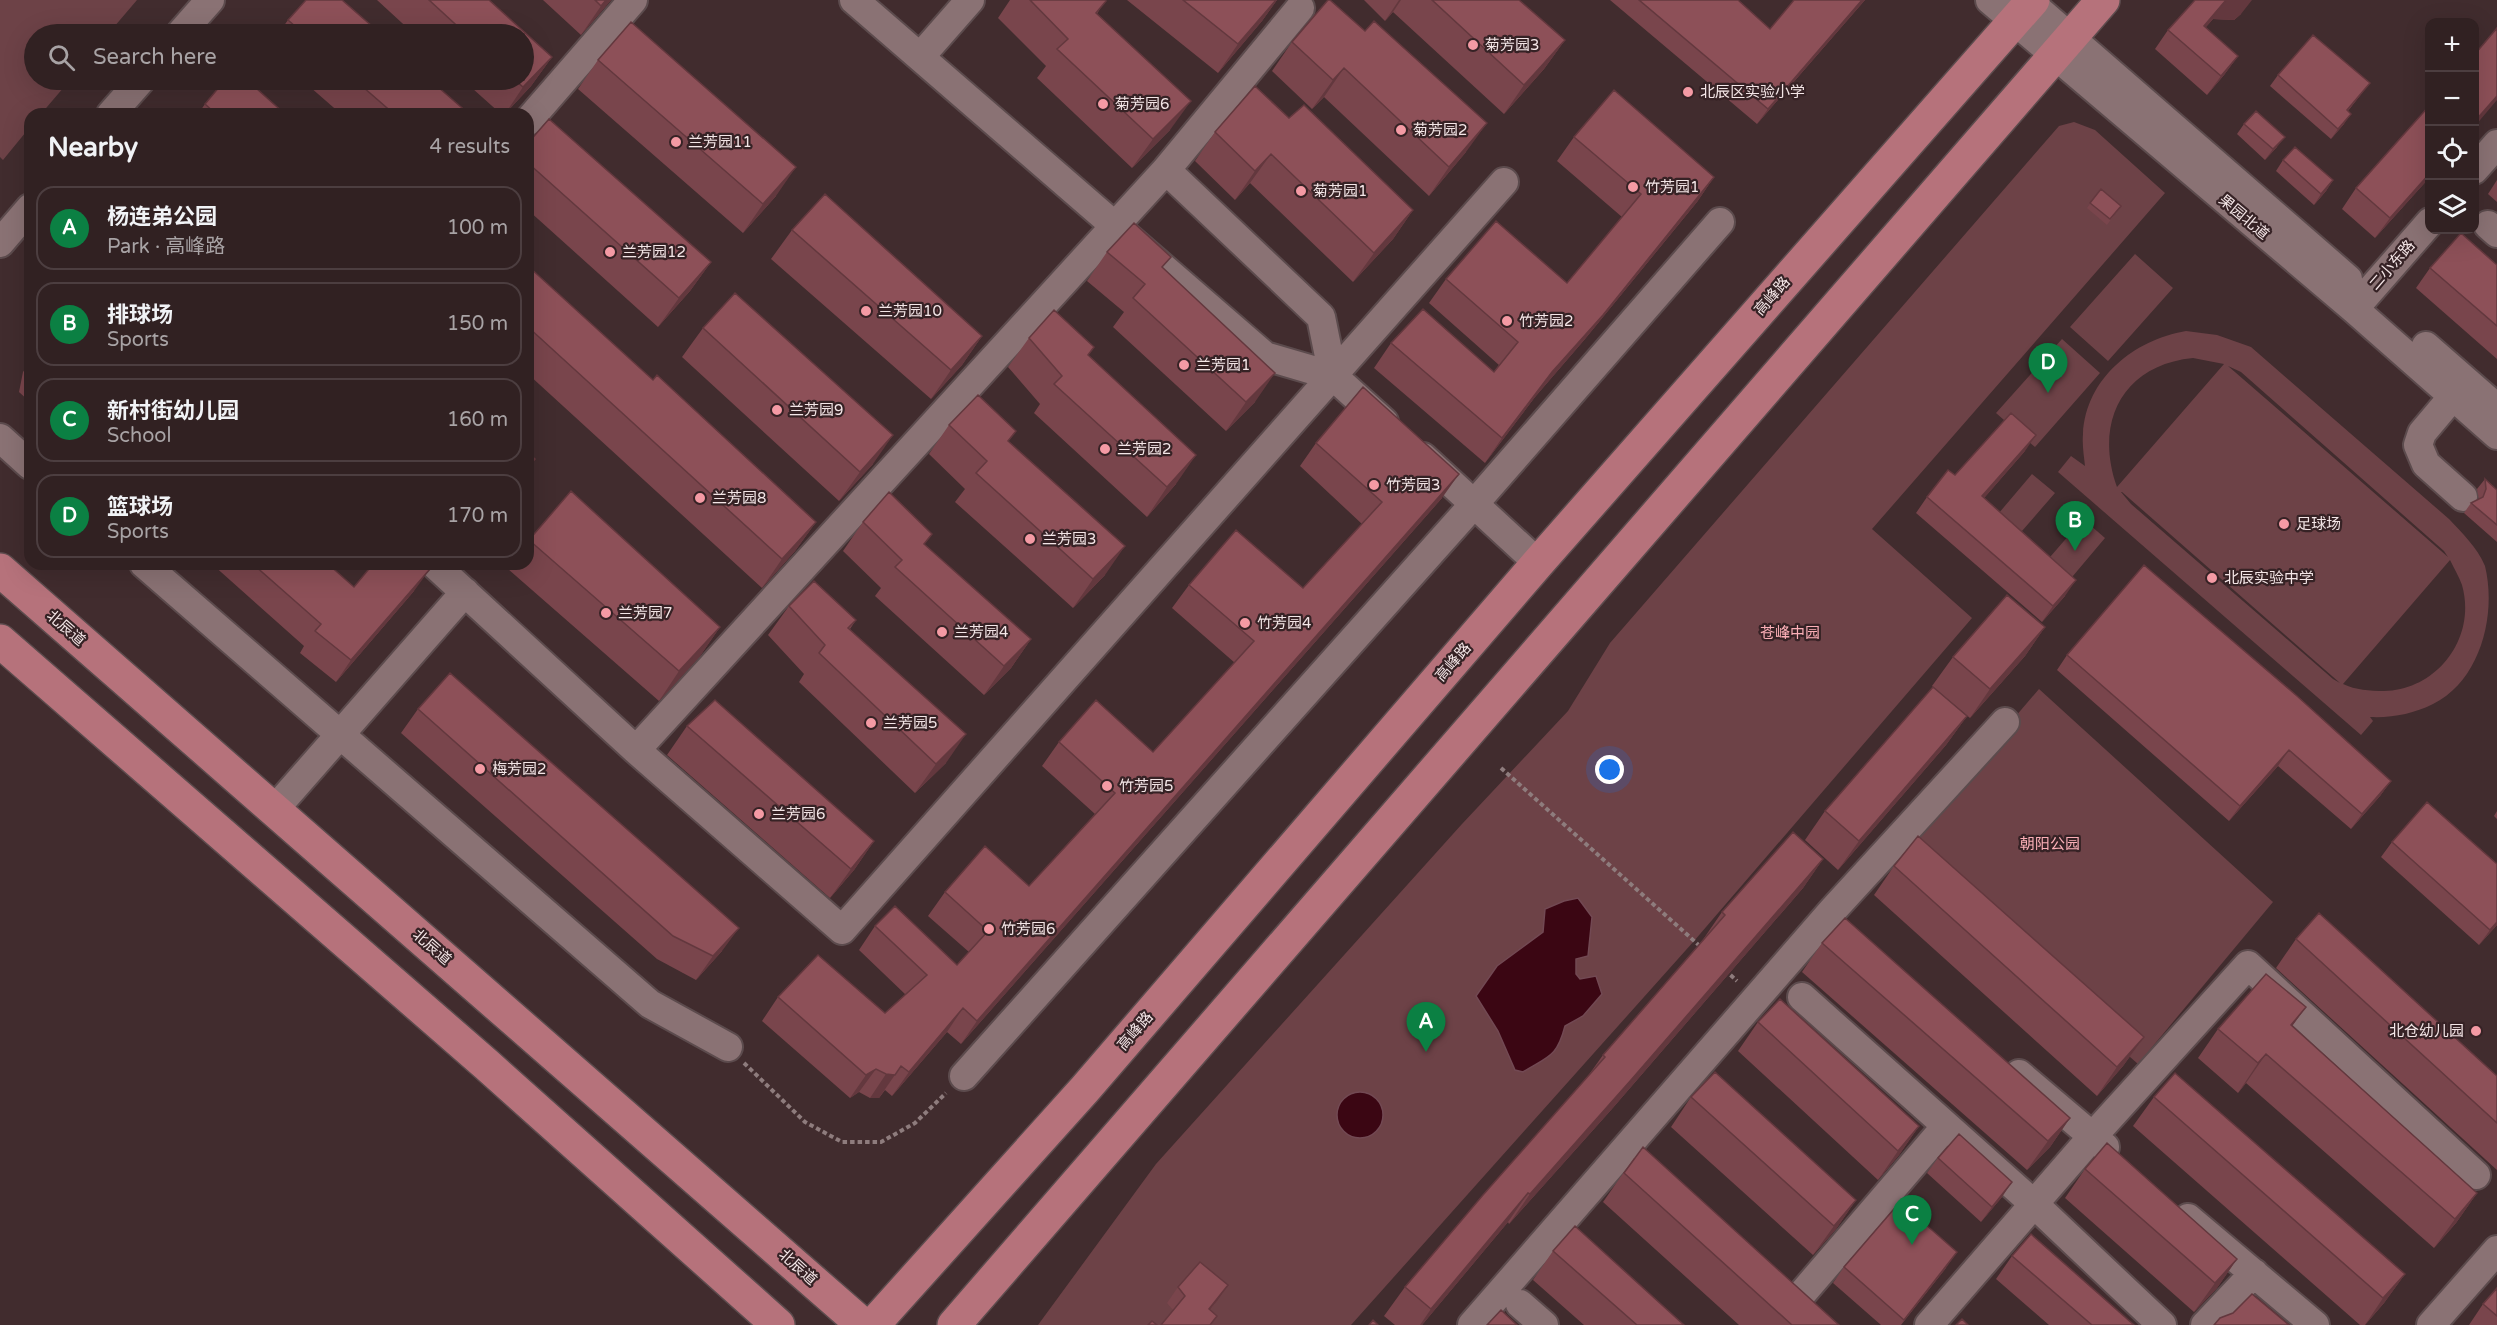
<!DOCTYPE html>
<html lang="en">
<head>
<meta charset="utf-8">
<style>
  :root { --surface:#312122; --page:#3d2e2f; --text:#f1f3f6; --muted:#a8a3a5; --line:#4c3e40; --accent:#0b8043 }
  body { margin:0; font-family:"Varela Round","Noto Sans SC",sans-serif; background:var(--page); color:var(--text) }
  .controls { position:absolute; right:18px; top:18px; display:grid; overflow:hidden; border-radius:12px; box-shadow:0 6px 24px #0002 }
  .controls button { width:54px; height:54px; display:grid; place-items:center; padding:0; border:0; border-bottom:2px solid var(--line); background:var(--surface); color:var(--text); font:30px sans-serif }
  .you { position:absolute; left:1610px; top:770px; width:21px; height:21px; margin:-15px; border:4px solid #fff; border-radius:50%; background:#1a73e8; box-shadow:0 0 0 9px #1a73e833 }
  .badge { display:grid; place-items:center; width:39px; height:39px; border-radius:50%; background:var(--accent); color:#fff; font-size:20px; font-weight:700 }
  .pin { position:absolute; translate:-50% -50px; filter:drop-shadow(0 2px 3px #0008) }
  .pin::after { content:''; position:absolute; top:32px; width:21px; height:18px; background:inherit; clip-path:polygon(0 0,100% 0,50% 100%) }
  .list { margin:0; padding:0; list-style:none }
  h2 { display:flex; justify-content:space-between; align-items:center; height:78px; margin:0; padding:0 24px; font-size:26px }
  h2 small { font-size:20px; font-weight:400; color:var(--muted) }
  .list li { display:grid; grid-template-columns:39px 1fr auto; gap:18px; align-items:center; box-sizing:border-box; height:84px; margin:0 12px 12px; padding:0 12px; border:2px solid var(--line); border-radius:18px }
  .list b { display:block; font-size:22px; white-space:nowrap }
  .list p { margin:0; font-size:20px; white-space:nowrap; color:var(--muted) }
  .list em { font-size:20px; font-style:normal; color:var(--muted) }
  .icon { flex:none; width:33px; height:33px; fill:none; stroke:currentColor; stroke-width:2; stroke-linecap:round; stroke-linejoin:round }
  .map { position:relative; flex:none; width:2497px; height:1325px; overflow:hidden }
  .search { position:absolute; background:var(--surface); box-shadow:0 6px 24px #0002; left:24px; top:24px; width:510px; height:66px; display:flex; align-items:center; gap:15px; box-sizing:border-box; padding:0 21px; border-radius:33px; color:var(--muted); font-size:22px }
  .panel { position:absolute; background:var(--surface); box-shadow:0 6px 24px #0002; left:24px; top:108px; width:510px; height:462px; border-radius:18px }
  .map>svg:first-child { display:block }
</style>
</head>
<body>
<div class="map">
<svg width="2497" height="1325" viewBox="0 0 2497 1325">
  <rect width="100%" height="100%" fill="#412c2e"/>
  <path fill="#6d4247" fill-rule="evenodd" d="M0,0H137L108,34H34V80H70L41,114H30V127L3,160L0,157Z
    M2074,122L2095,130L2165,193L1872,529L1972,618L1694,941L1351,1325H1038L1156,1164L1462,824L1568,711L1610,643L2059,126Z
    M2135,254L2173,288L2108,361L2070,327Z
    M2186,331L2217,335L2251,347L2449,519C2462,533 2477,547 2485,566C2497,615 2480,681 2433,704C2413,714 2392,718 2370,717L2373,721L2361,735L2058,472L2071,456L2085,466C2084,456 2082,445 2083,434C2086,378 2134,340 2186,331ZM2193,358L2224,364L2117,487C2094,423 2122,365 2193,358ZM2228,366L2241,372L2444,551L2448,557ZM2121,492H2122L2340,683L2333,679L2131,504ZM2450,560C2454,568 2459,577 2462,585C2477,638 2437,690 2384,691C2369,691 2356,690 2343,684Z
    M2062,339L2100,373L2035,447L1996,413Z
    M2032,474L2055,493L2015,539L1993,520Z
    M2083,519L2105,538L2067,583L2044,564Z
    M2039,689L2273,902L2138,1064L1899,853Z"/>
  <path fill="#3b0613" stroke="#724953" stroke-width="1.5" d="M1578,898L1592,917L1588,956L1576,959V974L1580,979L1596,976L1602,994L1583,1016L1565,1026C1557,1057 1549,1056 1523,1072L1515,1070L1498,1031L1476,996L1497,966L1543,932L1545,909L1564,901Z
    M1337 1115a23 23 0 1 1 46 0a23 23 0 1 1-46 0Z"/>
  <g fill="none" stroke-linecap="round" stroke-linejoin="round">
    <g stroke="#5c4b4d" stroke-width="32">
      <path id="minor" d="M854,0L1265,356L1333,376
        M1990,0L2354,309L2497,435
        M2027,0L2348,279
        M180,34L210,0
        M920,57L970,0
        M111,114L141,80
        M528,121L633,0
        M1166,170L1321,317L1333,376L1384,422
        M2474,170L2497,144
        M2488,225L2497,233
        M0,243L30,208
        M2354,309L2430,222
        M2426,346L2497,408
        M0,438L30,465
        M1423,457L1538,563
        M2463,497L2426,464L2418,445L2422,433L2465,382
        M144,564L650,1004L728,1047
        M434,564L636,750L842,930L1504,182
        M636,750L1166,170L1300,8
        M274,810L465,592
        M1802,997L2034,1204L2162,1325
        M2019,1074L2105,1147
        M964,1076L1474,504L1720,222
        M2188,1218L2315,1325
        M1801,1295L1946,1126
        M1520,1304L1544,1325
        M1472,1325L1832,911L2005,722
        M1929,1325L2092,1137L2248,965L2476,1175
        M2205,1325L2254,1273
        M2431,1325L2497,1250"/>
    </g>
    <g stroke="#5c4b4d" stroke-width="36">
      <path id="major" d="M0,570L863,1325
        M0,641L487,1065L778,1325
        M873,1325L1085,1089L1538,563L2033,0
        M954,1325L2103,0"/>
    </g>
    <path stroke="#8e7c7d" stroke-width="4" stroke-dasharray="4.5 3" stroke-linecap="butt" d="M1501,768L1702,948
      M1725,970L1737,981
      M744,1063L805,1122L842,1142H881L915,1123L946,1093"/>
    <use href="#minor" stroke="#8a7274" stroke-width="28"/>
    <use href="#major" stroke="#b6727b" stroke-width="33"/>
  </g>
  <path fill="#79454c" d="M377,0H489L552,57L531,86L505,114H501L463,80H524V34H414Z
    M543,0H611L581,35Z
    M1010,0H1105L1097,14L1170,130L1132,168L1037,78L1046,66L998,18Z
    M1127,0H1277L1262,21L1218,73Z
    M1328,0L1466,152L1429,196L1324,97L1312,109L1272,71L1292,42Z
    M1364,0H1519L1565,40L1544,69L1504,114L1393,12L1385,21Z
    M1610,0H1738L1770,29L1794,0H1865L1757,124Z
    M2195,0L2241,14L2234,20L2213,19L2205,28L2238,56L2224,75L2207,95L2155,49L2168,30Z
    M288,20L381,34H278Z
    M598,60L776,196L743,233L578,89Z
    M2278,75L2362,93L2348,111L2344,124L2331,139L2270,86Z
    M302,80H430L469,114H341Z
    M205,104L285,114H198Z
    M1289,118L1413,210L1393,239L1353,282L1250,183L1235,200L1195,161L1215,132Z
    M2244,124L2277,147L2265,160L2237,134Z
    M1574,137L1714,177L1697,202L1585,339L1535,397L1485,463L1374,368L1391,343L1494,372L1499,365L1429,303L1446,279L1567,283L1622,217L1557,161Z
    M528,143L711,262L690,291L658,327L528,210Z
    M2283,160L2333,180L2326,191L2314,205L2276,171Z
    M2430,177L2375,238L2342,209L2356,188Z
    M2497,180V202L2488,194Z
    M2101,189L2121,206L2107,225L2087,208Z
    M792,230L982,336L962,365L931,399L771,259Z
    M1107,252L1163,269L1255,402L1226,431L1113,327L1124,312L1087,281Z
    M2497,265V359L2416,288L2430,268Z
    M528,266L653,380L816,522L795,551L762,588L528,374Z
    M703,328L873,464L839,501L682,357Z
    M1029,338L1088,355L1176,484L1147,517L1034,413L1040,404L1008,367Z
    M30,362V402L19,392L23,372Z
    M949,425L1009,442L1105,575L1073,608L955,502L965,489L929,454Z
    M1316,443L1442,498L961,1044L947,1032L892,1096L885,1090L879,1098H870L859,1092L850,1098L762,1021L778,997L885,1013L906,995L859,950L875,926L957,965L969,952L928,916L945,892L1029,886L1095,814L1042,766L1059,742L1153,752L1235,663L1172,608L1189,585L1303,588L1362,524L1300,466Z
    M2025,451L1984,498L2065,596L2042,622L1916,513L1927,497L1955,475Z
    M2485,479L2497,490V542L2464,513L2471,503L2479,499L2477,489Z
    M571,491L720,627L700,656L659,701L508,569L512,564H528V541Z
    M863,522L924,544L1031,639L1011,668L984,695L875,596L881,588L843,551Z
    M212,564H328L354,587L414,591L336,682L300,653L304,646Z
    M789,606L856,620L850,629L946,763L915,793L799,682L804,674L768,635Z
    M2045,627L2025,656L1970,718L1932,686L1953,657Z
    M2067,655L2391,781L2380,796L2351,829L2278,766L2229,821L2057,670Z
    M418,709L722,951L696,980L657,959L401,733Z
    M1967,716L1946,745L1838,870L1805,840L1825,811Z
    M687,726L874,841L854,870L830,898L667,755Z
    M2497,811V819L2494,816Z
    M2392,842L2497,864V925L2479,945L2381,857Z
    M1823,859L1803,888L1611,1110L1509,1224L1508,1222L1422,1325H1395L1384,1316L1405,1287L1588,1076L1603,1055L1702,941L1722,912Z
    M1894,866L2144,1037L2123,1066L2097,1096L1874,895Z
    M2296,939L2497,1076V1170L2276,968Z
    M1822,943L2070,1118L2050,1147L2027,1170L1802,972Z
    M2306,1007L2292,1026L2477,1193L2456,1223L2434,1248L2246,1083L2238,1093L2198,1058L2218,1029Z
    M1758,1022L1919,1126L1899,1155L1878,1180L1738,1051Z
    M1691,1097L1856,1200L1836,1229L1813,1255L1671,1127Z
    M2154,1097L2405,1274L2384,1303L2365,1325H2360L2133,1126Z
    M1634,1158L1839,1325H1739L1603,1202Z
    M1938,1158L2002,1197L1981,1222L1927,1173Z
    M2085,1169L2237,1259L2217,1288L2194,1312L2065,1198Z
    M1553,1251L1684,1325H1584L1533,1280Z
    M2012,1256L2134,1325H2049L1996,1279Z
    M1844,1267L1946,1268L1901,1325H1881L1833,1283Z
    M1178,1287L1217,1301L1210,1310H1173L1167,1303Z
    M2497,1288V1325H2469L2483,1304Z"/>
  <path fill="#63383e" d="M606,0H611L581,35L601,6Z
    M1276,0H1277L1262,21L1218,73L1238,44Z
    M1399,0H1401L1393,12L1385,21Z
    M1862,0H1865L1757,124L1768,109Z
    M2226,0H2252L2241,14L2234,20L2213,19L2190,45L2204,26Z
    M1565,40L1544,69L1504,114L1524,85Z
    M2238,56L2224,75L2207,95L2221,76Z
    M552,57L531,86L505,114L523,87Z
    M1344,68L1324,97L1312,109L1333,80Z
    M2370,83L2362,93L2340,120L2347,110Z
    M2497,96V100L2475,126V121Z
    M1191,101L1170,130L1132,168L1153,139Z
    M2351,114L2344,124L2331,139L2338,129Z
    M1487,123L1466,152L1429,196L1449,167Z
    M2285,137L2277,147L2265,160L2273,149Z
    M1271,154L1250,183L1235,200L1255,171Z
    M796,167L776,196L743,233L763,204Z
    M2430,173V177L2375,238L2390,218Z
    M1714,177L1697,202L1585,339L1535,397L1485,463L1502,438L1552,372Z
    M2333,180L2326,191L2314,205L2321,194Z
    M1413,210L1393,239L1353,282L1374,253Z
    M711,262L690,291L658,327L679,298Z
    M982,336L962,365L931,399L951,370Z
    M1275,373L1255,402L1226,431L1246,402Z
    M893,435L873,464L839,501L860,472Z
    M2036,435L2025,451L1972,512L1982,496Z
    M1196,455L1176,484L1147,517L1167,487Z
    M1459,474L1442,498L961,1044L977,1021Z
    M816,522L795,551L762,588L782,559Z
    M1125,546L1105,575L1073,608L1093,579Z
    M430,569L414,591L336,682L351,660Z
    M2076,580L2065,596L2042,622L2053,606Z
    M720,627L700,656L659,701L679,671Z
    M2045,627L2025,656L1970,718L1990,689Z
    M1031,639L1011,668L984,695L1004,666Z
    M1967,716L1946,745L1838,870L1859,841Z
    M966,734L946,763L915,793L936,764Z
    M2289,750L2278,766L2229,821L2240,806Z
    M2391,781L2380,796L2351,829L2362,814Z
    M874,841L854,870L830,898L851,869Z
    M1823,859L1803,888L1611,1110L1509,1224L1530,1194Z
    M2497,922V925L2479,945L2490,930Z
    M739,928L722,951L696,980L713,956Z
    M2306,1007L2285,1036L2291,1025Z
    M963,1008L947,1032L892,1096L909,1072Z
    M2144,1037L2123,1066L2097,1096L2117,1067Z
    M2266,1054L2246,1083L2238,1093L2258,1063Z
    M901,1066L879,1098H870L886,1074Z
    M876,1069L859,1092L850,1098L866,1075Z
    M2070,1118L2050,1147L2027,1170L2048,1141Z
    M1919,1126L1899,1155L1878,1180L1898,1151Z
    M2012,1182L2002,1197L1981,1222L1992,1207Z
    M1528,1193L1508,1222L1422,1325H1420L1431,1309Z
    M2477,1193L2456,1223L2434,1248L2455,1219Z
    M1856,1200L1836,1229L1813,1255L1834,1226Z
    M1957,1252L1946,1268L1900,1325L1904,1320Z
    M2237,1259L2217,1288L2194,1312L2215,1283Z
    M2405,1274L2384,1303L2365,1325L2383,1298Z
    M1228,1285L1217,1301L1198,1324L1209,1309Z"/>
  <path fill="#8d5058" stroke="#63383e" stroke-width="1.5" d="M306,0H342L381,34H304L288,20Z
    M429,0H489L552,57L523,87L515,80H524V34H466Z
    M595,0H606L601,6Z
    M1030,0H1105L1106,1L1096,13L1191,101L1153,139L1057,49L1068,39Z
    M1183,0H1276L1238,44Z
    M1328,0H1330L1365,31L1374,21L1487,123L1449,167L1344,68L1333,80L1292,42Z
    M1432,0H1519L1565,40L1524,85Z
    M1639,0H1738L1770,29L1794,0H1862L1768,109Z
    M2195,0H2226L2204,26L2238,56L2221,76L2168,30Z
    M631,22L796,167L763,204L598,60Z
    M2497,28V96L2475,121V54Z
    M2313,35L2370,83L2347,110L2351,114L2338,129L2278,75Z
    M225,80H247L285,114H216L205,104Z
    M355,80H430L469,114H394Z
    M1255,86L1289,118L1304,105L1413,210L1374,253L1271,154L1255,171L1215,132Z
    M1614,90L1714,177L1603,315L1552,372L1502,438L1391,343L1423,309L1494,372L1518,342L1446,279L1496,221L1567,283L1641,194L1574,137Z
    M2430,105V173L2390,218L2356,188Z
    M2256,111L2285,137L2273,149L2244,124Z
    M549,119L711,262L679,298L528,163V143Z
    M2295,147L2333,180L2321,194L2283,160Z
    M2101,189L2121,206L2110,219L2090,203Z
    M825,194L982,336L951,370L792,230Z
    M1134,223L1171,257L1162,267L1275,373L1246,402L1133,298L1145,284L1107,252Z
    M2461,233L2497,265V326L2430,268Z
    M528,266L653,380L657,375L816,522L782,559L528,327Z
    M735,293L893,435L860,472L703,328Z
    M1054,310L1094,347L1088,355L1196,455L1167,487L1054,384L1062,376L1029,338Z
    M1363,387L1459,474L977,1021L963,1008L909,1072L901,1066L895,1075L886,1074L876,1069L866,1075L778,997L818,955L885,1013L927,975L875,926L895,906L957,965L988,931L945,892L985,846L1029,886L1115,793L1059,742L1096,700L1153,752L1254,641L1189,585L1236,530L1303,588L1382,502L1316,443Z
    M978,395L1016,431L1008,441L1125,546L1093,579L976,473L987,461L949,425Z
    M2011,413L2036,435L1982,496L2076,580L2053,606L1927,497L1948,470L1955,475Z
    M528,453L535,459L528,467Z
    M2485,479L2497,490V525L2471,503L2483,497L2486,489Z
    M571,491L720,627L679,671L529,540Z
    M889,492L932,534L924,544L1031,639L1004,666L895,567L902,560L863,522Z
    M253,564H328L354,587L373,564H424L430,569L351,660L315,631L321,624Z
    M2144,565L2297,696L2391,781L2362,814L2289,750L2240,806L2067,655Z
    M814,581L856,620L848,628L966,734L936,764L819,653L825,645L789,606Z
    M2007,595L2045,627L1990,689L1953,657Z
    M450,673L739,928L713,956L673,936L418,709Z
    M1933,687L1967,716L1859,841L1825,811Z
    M715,700L874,841L851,869L687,726Z
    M2427,802L2497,864V922L2490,930L2392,842Z
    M1793,832L1823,859L1631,1080L1530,1194L1528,1193L1431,1309L1405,1287L1483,1195L1605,1057L1603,1055L1725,915L1722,912Z
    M1918,836L2144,1037L2117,1067L1894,866Z
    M2319,913L2497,1076V1123L2296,939Z
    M1845,918L2070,1118L2048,1141L1822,943Z
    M2266,974L2306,1007L2291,1025L2477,1193L2455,1219L2266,1054L2258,1063L2218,1029Z
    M1780,999L1919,1126L1898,1151L1758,1022Z
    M1715,1072L1856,1200L1834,1226L1691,1097Z
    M2175,1073L2405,1274L2383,1298L2154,1097Z
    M1959,1134L2012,1182L1992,1207L1938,1158Z
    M2107,1143L2237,1259L2215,1283L2085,1169Z
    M1643,1147L1839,1325H1792L1624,1173Z
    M1900,1202L1957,1252L1904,1320L1844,1267Z
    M1575,1226L1684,1325H1637L1553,1251Z
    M2031,1234L2134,1325H2092L2012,1256Z
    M1200,1262L1228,1285L1209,1309L1217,1316L1210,1325H1161L1185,1296L1178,1287Z
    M2497,1288V1316L2483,1304Z
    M2252,1294L2289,1325H2214L2220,1318L2233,1313Z
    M1501,1310L1517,1325H1487Z
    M1962,1319L1968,1325H1956Z
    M1373,1320L1378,1325H1369Z
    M1152,1321L1157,1325H1148Z"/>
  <g fill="#f49aa4" stroke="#362225" stroke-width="2">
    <circle cx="1473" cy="45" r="6"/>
    <circle cx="1688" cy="92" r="6"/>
    <circle cx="1103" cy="104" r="6"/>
    <circle cx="1401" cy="130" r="6"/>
    <circle cx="676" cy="142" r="6"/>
    <circle cx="1633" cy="187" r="6"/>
    <circle cx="1301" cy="191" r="6"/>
    <circle cx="610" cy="252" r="6"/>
    <circle cx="866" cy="311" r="6"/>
    <circle cx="1507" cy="321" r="6"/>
    <circle cx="1184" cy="365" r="6"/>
    <circle cx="777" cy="410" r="6"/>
    <circle cx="1105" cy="449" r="6"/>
    <circle cx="1374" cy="485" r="6"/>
    <circle cx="700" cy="498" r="6"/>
    <circle cx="2284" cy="524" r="6"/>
    <circle cx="1030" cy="539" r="6"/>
    <circle cx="2212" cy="578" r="6"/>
    <circle cx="606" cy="613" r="6"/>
    <circle cx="1245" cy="623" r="6"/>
    <circle cx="942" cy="632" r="6"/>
    <circle cx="871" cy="723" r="6"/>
    <circle cx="480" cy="769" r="6"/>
    <circle cx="1107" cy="786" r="6"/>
    <circle cx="759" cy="814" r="6"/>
    <circle cx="989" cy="929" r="6"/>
    <circle cx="2476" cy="1031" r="6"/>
  </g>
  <g text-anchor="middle" stroke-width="4.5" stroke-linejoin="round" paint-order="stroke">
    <g font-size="15" fill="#f4e6e7" stroke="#362225" text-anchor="start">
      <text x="1485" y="50">菊芳园3</text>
      <text x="1700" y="97">北辰区实验小学</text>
      <text x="1115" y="109">菊芳园6</text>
      <text x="1413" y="135">菊芳园2</text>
      <text x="688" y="147">兰芳园11</text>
      <text x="1645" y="192">竹芳园1</text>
      <text x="1313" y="196">菊芳园1</text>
      <text x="622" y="257">兰芳园12</text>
      <text x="878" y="316">兰芳园10</text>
      <text x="1519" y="326">竹芳园2</text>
      <text x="1196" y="370">兰芳园1</text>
      <text x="789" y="415">兰芳园9</text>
      <text x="1117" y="454">兰芳园2</text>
      <text x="1386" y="490">竹芳园3</text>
      <text x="712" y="503">兰芳园8</text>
      <text x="2296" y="529">足球场</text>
      <text x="1042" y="544">兰芳园3</text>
      <text x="2224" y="583">北辰实验中学</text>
      <text x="618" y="618">兰芳园7</text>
      <text x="1257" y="628">竹芳园4</text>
      <text x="954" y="637">兰芳园4</text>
      <text x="883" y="728">兰芳园5</text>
      <text x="492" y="774">梅芳园2</text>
      <text x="1119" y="791">竹芳园5</text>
      <text x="771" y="819">兰芳园6</text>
      <text x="1001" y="934">竹芳园6</text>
      <text x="2464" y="1036" text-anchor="end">北仓幼儿园</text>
    </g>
    <g font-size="15" fill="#f4e6e7" stroke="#362225">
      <text transform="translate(2244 217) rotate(40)" y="5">果园北道</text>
      <text transform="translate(2392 265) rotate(-49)" y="5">二小东路</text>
      <text transform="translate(1772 296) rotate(-49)" y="5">高峰路</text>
      <text transform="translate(66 628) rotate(41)" y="5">北辰道</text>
      <text transform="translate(1453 662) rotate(-49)" y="5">高峰路</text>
      <text transform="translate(432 947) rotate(41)" y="5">北辰道</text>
      <text transform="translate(1135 1031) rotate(-49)" y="5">高峰路</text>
      <text transform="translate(798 1267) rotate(42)" y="5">北辰道</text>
    </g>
    <g font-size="15" fill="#fbafb7" stroke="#362225">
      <text x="1790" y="638">苍峰中园</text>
      <text x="2050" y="849">朝阳公园</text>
    </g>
  </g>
</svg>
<div class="controls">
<button>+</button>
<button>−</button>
<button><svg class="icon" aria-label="locate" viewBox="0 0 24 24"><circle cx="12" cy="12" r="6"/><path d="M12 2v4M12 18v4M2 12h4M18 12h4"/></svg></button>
<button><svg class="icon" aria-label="layers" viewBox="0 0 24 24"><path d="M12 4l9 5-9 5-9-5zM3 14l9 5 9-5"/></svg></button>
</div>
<div class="you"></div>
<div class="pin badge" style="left:1426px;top:1052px">A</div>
<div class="pin badge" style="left:2075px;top:551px">B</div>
<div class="pin badge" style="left:1912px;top:1245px">C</div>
<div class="pin badge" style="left:2048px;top:393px">D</div>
<div class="search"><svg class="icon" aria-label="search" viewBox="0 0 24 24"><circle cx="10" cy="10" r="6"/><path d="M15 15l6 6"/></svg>Search here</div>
<section class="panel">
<h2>Nearby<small>4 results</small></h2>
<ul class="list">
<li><span class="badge">A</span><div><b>杨连弟公园</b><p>Park · 高峰路</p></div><em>100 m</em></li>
<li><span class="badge">B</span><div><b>排球场</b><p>Sports</p></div><em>150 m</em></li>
<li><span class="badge">C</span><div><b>新村街幼儿园</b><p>School</p></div><em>160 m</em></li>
<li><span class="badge">D</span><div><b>篮球场</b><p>Sports</p></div><em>170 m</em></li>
</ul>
</section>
</div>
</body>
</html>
